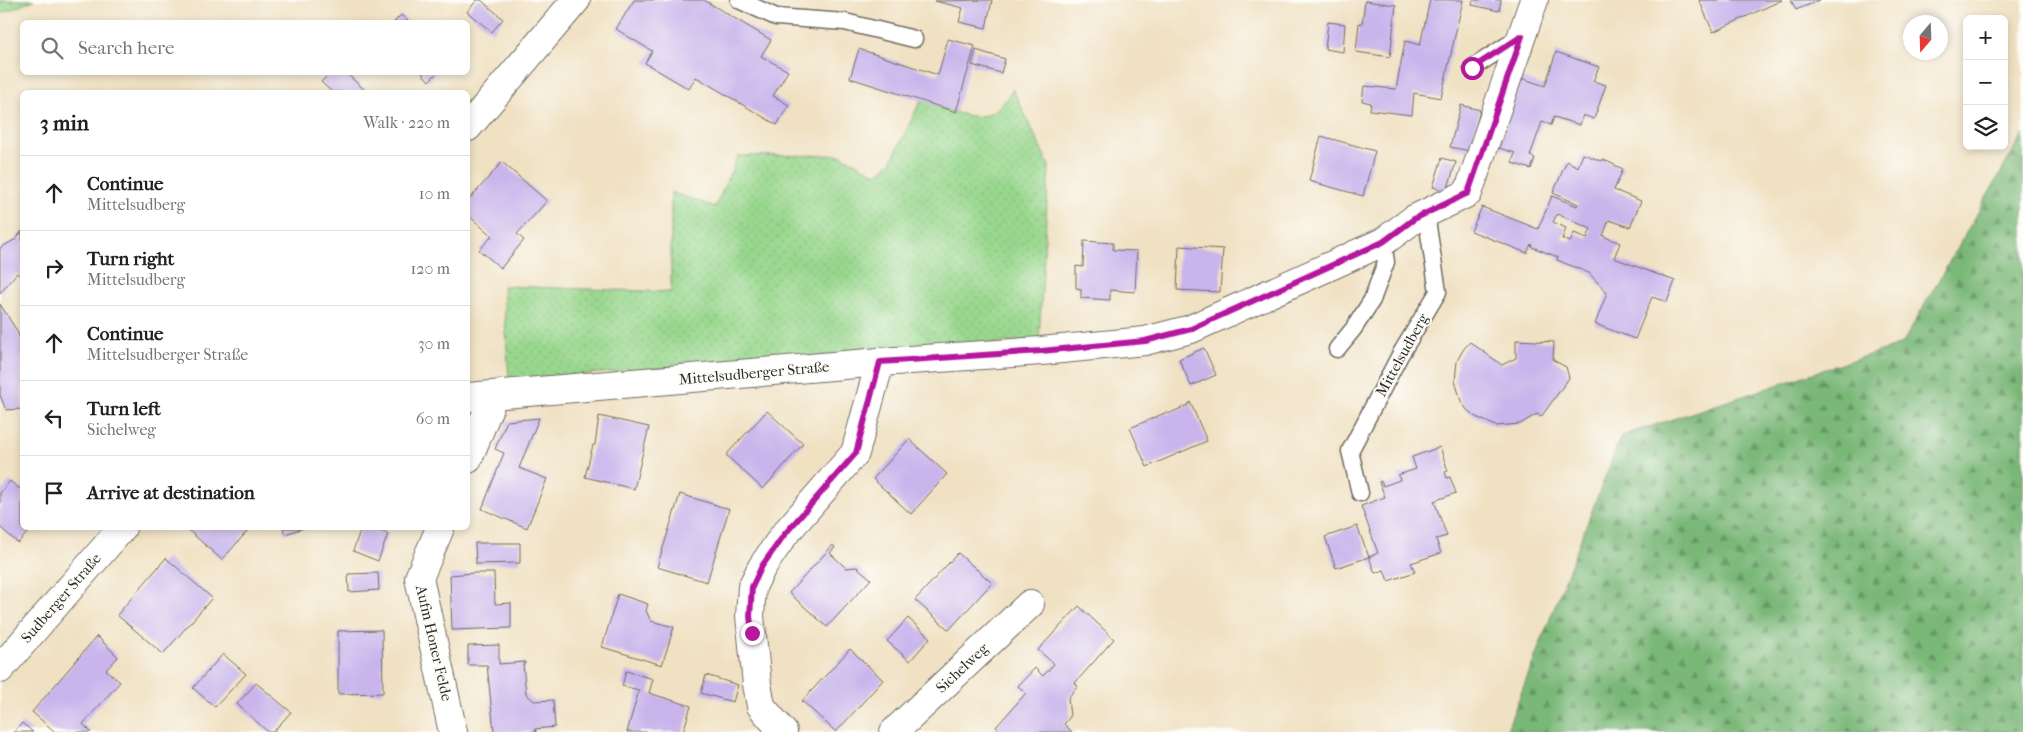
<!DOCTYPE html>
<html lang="en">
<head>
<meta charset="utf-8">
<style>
  :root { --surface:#fff; --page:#f6f6f6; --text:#202124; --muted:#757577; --line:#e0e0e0 }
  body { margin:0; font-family:"IM FELL French Canon",serif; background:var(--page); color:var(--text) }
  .controls { position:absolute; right:15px; top:15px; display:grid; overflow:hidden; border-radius:8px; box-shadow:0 2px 8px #0003 }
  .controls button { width:45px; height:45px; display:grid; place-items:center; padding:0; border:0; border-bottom:1px solid var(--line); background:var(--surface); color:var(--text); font:25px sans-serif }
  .compass { position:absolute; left:1903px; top:15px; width:45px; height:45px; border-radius:50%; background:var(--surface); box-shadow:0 2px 8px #0003; rotate:199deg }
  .stop { position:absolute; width:15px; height:15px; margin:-11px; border:4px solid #b5179e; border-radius:50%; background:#fff }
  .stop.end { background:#b5179e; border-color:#fff; box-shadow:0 1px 5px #0008 }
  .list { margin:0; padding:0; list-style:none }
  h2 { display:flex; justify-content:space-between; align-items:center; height:65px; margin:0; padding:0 20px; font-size:21px }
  h2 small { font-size:16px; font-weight:400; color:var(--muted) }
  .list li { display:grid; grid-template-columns:32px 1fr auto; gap:15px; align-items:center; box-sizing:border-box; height:75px; padding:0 20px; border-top:1px solid var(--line) }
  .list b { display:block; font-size:19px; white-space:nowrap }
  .list p { margin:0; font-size:16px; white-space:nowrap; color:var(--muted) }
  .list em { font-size:16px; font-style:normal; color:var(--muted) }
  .icon { flex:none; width:28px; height:28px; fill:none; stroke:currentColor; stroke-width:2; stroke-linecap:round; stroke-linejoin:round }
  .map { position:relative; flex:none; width:2023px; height:732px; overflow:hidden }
  .search { position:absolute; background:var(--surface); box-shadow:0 2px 8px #0003; left:20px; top:20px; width:450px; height:55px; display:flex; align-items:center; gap:12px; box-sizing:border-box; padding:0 18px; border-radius:8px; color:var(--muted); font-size:19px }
  .panel { position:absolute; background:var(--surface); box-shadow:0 2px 8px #0003; left:20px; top:90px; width:450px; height:440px; border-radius:8px }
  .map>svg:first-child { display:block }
</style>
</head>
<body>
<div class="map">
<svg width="2023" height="732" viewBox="0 0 2023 732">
  <defs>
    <pattern id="grass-dots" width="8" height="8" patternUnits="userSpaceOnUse" patternTransform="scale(1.25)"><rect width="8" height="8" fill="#98d78d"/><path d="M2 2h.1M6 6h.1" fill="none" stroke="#83b97a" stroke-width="1.8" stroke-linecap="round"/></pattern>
    <pattern id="forest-firs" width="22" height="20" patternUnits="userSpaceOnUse" patternTransform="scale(1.25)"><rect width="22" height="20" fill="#7ab878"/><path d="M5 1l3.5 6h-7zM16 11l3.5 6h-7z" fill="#649663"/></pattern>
  </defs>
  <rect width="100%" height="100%" fill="#fdfcf7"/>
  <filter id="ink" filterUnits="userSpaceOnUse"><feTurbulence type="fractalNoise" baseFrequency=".02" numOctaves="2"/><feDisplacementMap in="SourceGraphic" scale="10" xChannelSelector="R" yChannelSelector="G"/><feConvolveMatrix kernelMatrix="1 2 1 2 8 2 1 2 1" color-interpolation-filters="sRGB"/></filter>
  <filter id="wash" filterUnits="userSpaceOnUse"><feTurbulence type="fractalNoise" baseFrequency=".0096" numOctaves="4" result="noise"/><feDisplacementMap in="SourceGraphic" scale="20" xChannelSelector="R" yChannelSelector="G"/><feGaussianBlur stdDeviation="1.12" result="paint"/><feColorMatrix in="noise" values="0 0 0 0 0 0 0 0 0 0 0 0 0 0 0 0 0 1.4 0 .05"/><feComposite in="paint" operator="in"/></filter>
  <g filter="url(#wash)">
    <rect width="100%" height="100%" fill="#f0e1c3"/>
    <path fill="url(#grass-dots)" stroke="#62815c" d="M0,0H34L0,14Z
      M1013,89L1049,166L1039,340L509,380L503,286L671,292V192L715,207L738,156L840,155L877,174L891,162L921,100C935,105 967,119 981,116C996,114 1006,100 1013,89Z"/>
    <path fill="url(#forest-firs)" stroke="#527252" d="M2023,134V732H1506L1621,436L1902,344Z"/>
    <g id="blocks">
      <path fill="#c9b5ec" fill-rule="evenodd" d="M477,0H481L503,19L492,32L467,12Z
        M634,0H704L771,40L761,56L788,71L773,96L789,105L777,125L696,77L689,89L645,63L652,51L616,29Z
        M992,0L986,28L959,22L963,8L935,1Z
        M1430,0H1463L1441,98L1414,93L1412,115L1370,110L1371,103L1362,101L1364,86L1396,89L1405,41L1420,45Z
        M1473,0H1501L1499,11L1472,5Z
        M1699,0H1782L1713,32Z
        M1791,0H1820L1796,10Z
        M1365,1L1396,5L1390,57L1356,52L1359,23L1362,24Z
        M401,15L409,22H394Z
        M1328,22L1345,24L1343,52L1325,49Z
        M948,39L975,46L956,112L850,78L859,49L938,75Z
        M976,50L1005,59L1001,73L972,65Z
        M1556,52L1599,67L1593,81L1606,85L1594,119L1583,115L1580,125L1554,117L1551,125L1542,122L1530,156L1535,158L1531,169L1512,163L1515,153L1499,148L1521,78L1545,86Z
        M331,72H345L367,92H332L321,82Z
        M421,72H438L429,81Z
        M1461,105L1480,110L1470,151L1450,147Z
        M1321,136L1375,151L1363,196L1309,181Z
        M1583,154L1601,161L1602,159L1623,169L1614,190L1641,201L1630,227L1609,220L1603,236L1620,243L1614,258L1675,281L1667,302L1652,297L1635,339L1595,324L1607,293L1589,273L1557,260L1558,257L1532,247L1531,244L1527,253L1471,231L1482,207L1538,229L1552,196L1577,206L1578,204L1553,193L1567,161L1578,167ZM1557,214L1591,229L1587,238L1574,233L1570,242L1562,239L1566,228L1553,222Z
        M1442,158L1456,162L1447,191L1433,187Z
        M502,162L547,201L517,234L524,240L501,268L479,250L492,236L468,215V201Z
        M22,231V278L17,273L0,293V248L16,239Z
        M1084,241L1113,243V250L1137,251L1135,292L1110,290V300L1081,298V289L1076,288V266L1083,267Z
        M1179,246L1223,249L1220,292L1177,290Z
        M0,304L17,331L22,345V409L6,410L0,395Z
        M1516,340L1554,342L1553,360L1566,367L1569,378L1541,417L1537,414L1520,424L1496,426L1474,416L1467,410L1461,401L1455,381L1457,361L1463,350L1470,342L1502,365L1516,358Z
        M1204,348L1216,375L1191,386L1179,359Z
        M1190,402L1207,441L1147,467L1130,428L1167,412L1168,414L1188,405Z
        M767,411L803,444L763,489L726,455Z
        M599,416L649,427L634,489L585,477L593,445H595Z
        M539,418L519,468L547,479L527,528L482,509L504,453L495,449L507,421Z
        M909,439L947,474L911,514L873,479Z
        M1440,447L1448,471L1445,472L1447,478L1450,477L1456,493L1434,501L1447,536L1436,539L1441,553L1411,563L1415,572L1388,581L1384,570L1375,573L1369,557L1378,553L1361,506L1385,497L1379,482L1381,481L1383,486L1400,480L1398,475L1416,469L1412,457Z
        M10,481L20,489L22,486V528H32L18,543L0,527V493Z
        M680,494L729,509L707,582L657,567Z
        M1357,526L1369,557L1336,568L1325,537Z
        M186,528H250L222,560Z
        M283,528H304L285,534Z
        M361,528H374L388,534L378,561L353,551Z
        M475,543H520V563L476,564Z
        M833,545L835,547L830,553L846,568L857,567L871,579L827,627L789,593Z
        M958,553L992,583L949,630L915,600Z
        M166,558L212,598L163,654L117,615Z
        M378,573L379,590L349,592L348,574Z
        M473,573H494L495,604L511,603V628L452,630L450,575Z
        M618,594L648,604L646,611L651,621L674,627L662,665L602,647Z
        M1079,606L1114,639L1075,683L1078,686L1068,698L1070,717L1064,724L1072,732H1001L996,727L1026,693L1018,686L1035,668L1043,676L1054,664L1038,650Z
        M908,618L930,638L910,661L887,641Z
        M382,630L383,693L338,694V631Z
        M97,636L118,657L106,670L120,682L83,724L91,732H55L32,712Z
        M499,645V664L525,662V664H523L526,694L534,701L553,700L555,727L535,729L536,732H494L487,665H468V646Z
        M850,649L883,680L836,732L802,701Z
        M223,654L246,674L215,707L193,688Z
        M626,671L653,679L649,693L691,706L683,732H627L639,690L622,686Z
        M706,675L738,685L733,702L701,693Z
        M256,683L291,712L273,732H268L237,704Z
        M22,723L33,732H14Z"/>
    </g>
  </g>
  <g filter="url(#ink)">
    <use href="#blocks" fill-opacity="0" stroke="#706b60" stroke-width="1"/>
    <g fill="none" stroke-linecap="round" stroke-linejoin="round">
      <g stroke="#706b60" stroke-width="19">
        <path id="service" d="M739,0L776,17L845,22L914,39
          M1472,68L1520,37
          M1337,349L1354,328L1372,300L1386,262L1383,242
          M1360,493L1350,451L1400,355L1438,292L1426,214"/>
      </g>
      <g stroke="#706b60" stroke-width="30">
        <path id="minor" d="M468,127L576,0
          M468,397L880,362L1041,351L1145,341L1191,329L1383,242L1414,219L1468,193L1534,0
          M468,459L494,395
          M440,528L419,578L453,732
          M0,669L122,528
          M783,732L761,706L757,684L750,616L752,587L762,567L784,535L855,453L880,362
          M894,732L1030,604"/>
      </g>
      <use href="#service" stroke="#fff" stroke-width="16"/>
      <use href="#minor" stroke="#fff" stroke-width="28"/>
    </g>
  </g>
  <g fill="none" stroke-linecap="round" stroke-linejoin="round" filter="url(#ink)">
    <path stroke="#b5179e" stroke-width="6" d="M752,633L750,616L752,587L762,566L784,535L856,453L880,362L1041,351L1145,341L1191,329L1383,242L1414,219L1468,193L1522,36L1472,68"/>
  </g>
  <g text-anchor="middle" stroke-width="4" stroke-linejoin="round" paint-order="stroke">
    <g font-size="15" fill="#2b2b2b" stroke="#fdfcf7">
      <text transform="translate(1402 355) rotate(-61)" y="5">Mittelsudberg</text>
      <text transform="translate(754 373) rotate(-5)" y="5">Mittelsudberger Straße</text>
      <text transform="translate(61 598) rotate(-49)" y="5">Sudberger Straße</text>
      <text transform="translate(434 643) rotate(77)" y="5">Aufm Honer Felde</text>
      <text transform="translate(962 668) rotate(-43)" y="5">Sichelweg</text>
    </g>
  </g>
</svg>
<div class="controls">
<button>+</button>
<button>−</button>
<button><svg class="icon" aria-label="layers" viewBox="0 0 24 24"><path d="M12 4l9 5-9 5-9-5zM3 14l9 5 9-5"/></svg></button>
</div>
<svg class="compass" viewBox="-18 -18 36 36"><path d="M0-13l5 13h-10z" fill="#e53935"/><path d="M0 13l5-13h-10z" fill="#757577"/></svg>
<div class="stop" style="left:1472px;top:68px"></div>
<div class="stop end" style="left:752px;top:633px"></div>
<div class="search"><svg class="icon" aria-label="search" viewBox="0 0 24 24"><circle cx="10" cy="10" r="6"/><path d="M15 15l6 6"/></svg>Search here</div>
<section class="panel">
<h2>3 min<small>Walk · 220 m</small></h2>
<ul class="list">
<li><svg class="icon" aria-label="ahead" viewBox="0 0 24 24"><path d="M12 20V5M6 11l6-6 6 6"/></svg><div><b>Continue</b><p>Mittelsudberg</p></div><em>10 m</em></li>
<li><svg class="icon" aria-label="right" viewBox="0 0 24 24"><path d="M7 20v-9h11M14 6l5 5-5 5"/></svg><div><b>Turn right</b><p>Mittelsudberg</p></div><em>120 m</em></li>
<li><svg class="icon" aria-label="ahead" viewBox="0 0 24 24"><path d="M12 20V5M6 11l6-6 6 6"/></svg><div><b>Continue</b><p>Mittelsudberger Straße</p></div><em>30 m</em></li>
<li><svg class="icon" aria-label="left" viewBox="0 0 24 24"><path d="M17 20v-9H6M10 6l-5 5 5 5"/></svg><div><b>Turn left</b><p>Sichelweg</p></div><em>60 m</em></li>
<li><svg class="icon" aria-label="arrive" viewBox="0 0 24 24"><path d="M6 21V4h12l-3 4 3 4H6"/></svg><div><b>Arrive at destination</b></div></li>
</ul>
</section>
</div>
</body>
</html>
